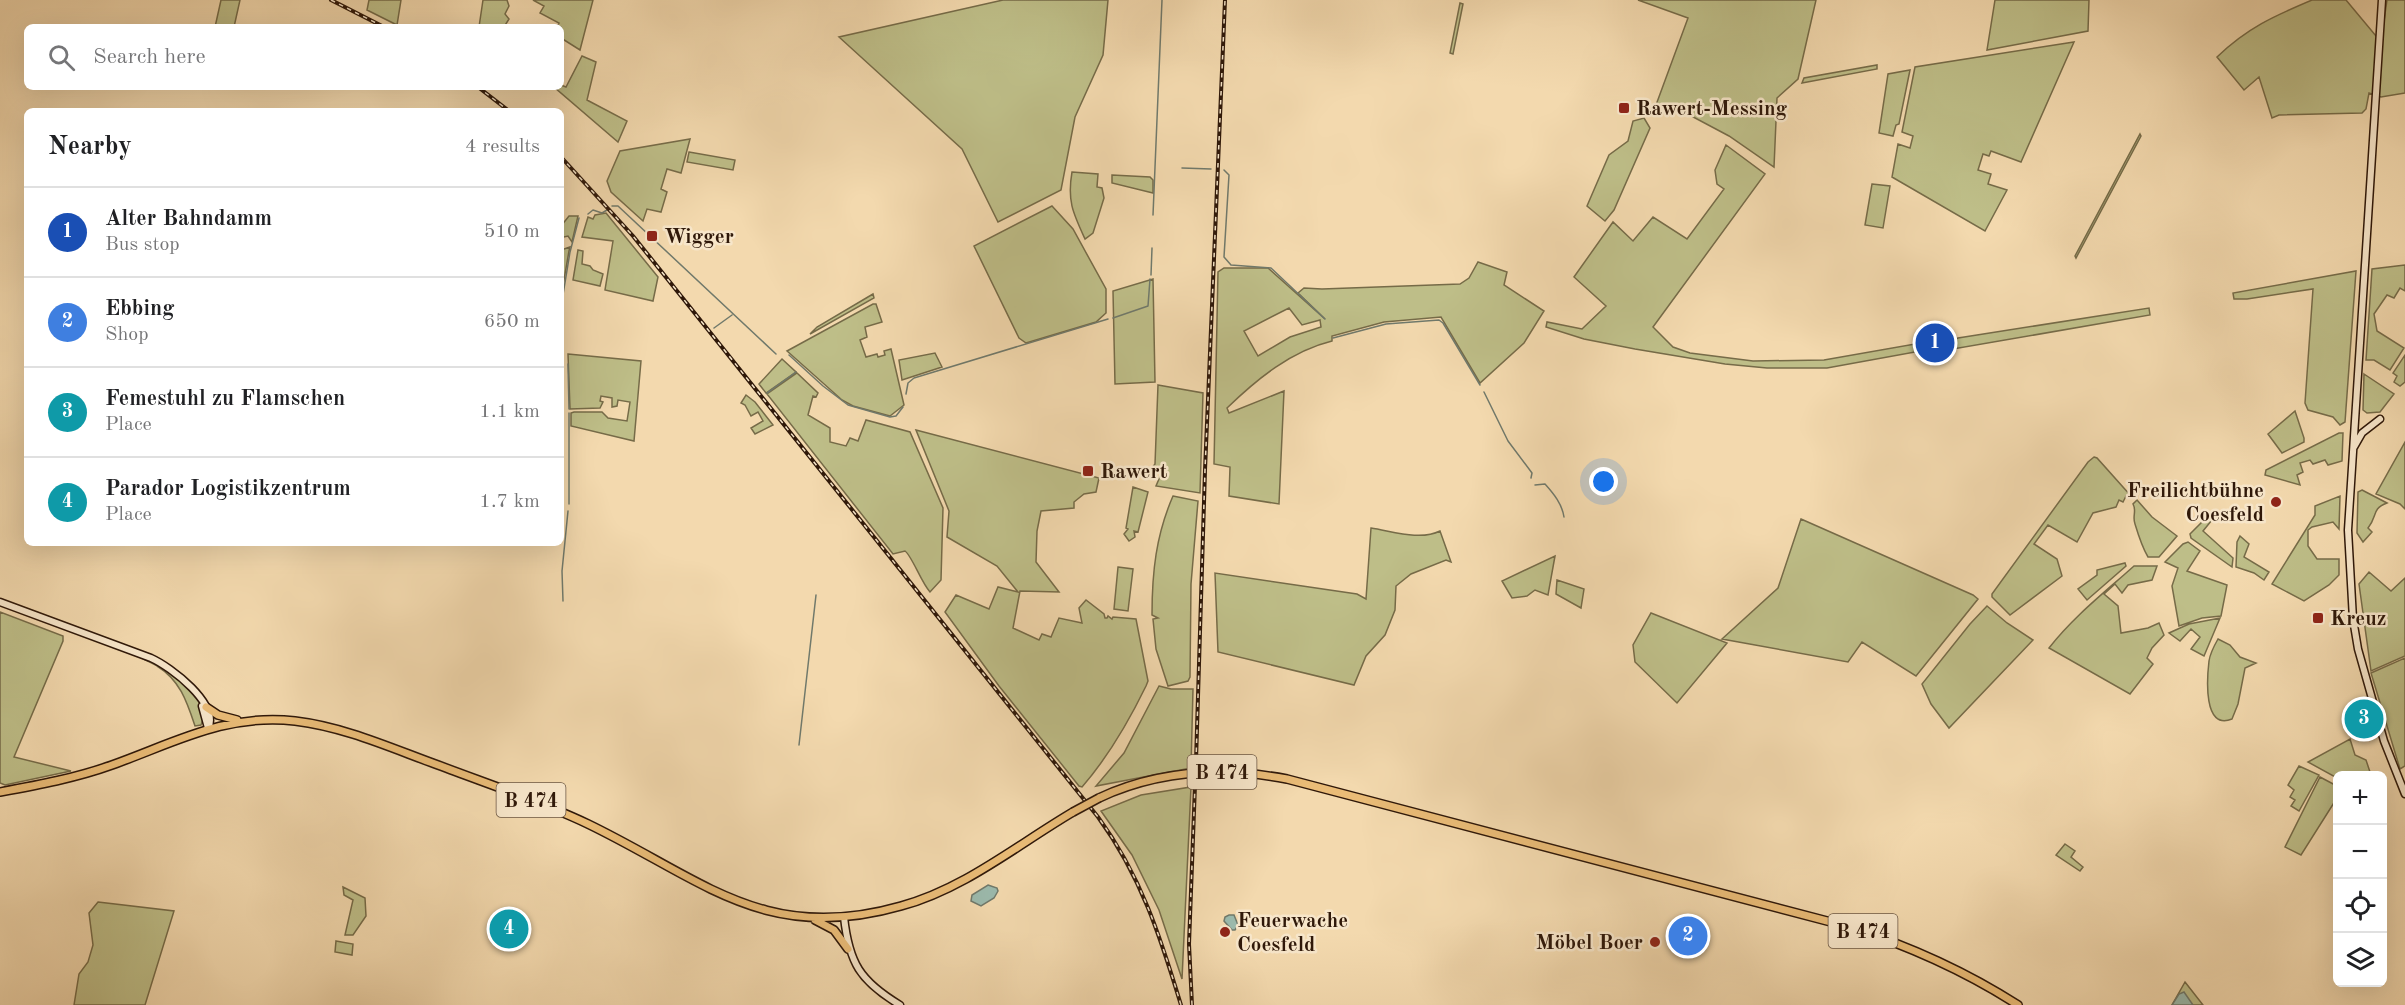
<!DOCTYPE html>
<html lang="en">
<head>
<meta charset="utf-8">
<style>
  :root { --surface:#fff; --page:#f2f2f2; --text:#202124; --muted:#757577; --line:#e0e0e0; --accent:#2563eb }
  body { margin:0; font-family:"Old Standard TT",serif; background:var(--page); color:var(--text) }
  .controls { position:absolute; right:18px; bottom:18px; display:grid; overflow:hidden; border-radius:9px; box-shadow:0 6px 24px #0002 }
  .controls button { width:54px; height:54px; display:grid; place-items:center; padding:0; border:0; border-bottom:2px solid var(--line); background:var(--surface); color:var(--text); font:30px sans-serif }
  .you { position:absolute; left:1604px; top:482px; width:21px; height:21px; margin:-15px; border:4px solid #fff; border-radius:50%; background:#1a73e8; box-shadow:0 0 0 9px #1a73e833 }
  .badge { display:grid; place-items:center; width:39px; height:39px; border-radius:50%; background:var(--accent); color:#fff; font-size:20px; font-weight:700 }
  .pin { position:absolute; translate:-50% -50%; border:3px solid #fff; box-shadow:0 2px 6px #0006 }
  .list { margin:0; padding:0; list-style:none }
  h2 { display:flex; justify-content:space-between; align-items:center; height:78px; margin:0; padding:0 24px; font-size:26px }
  h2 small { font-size:20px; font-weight:400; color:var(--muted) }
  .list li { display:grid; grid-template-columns:39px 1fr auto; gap:18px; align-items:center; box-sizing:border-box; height:90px; padding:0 24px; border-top:2px solid var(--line) }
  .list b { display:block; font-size:22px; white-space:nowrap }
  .list p { margin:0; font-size:20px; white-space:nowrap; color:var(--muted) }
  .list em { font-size:20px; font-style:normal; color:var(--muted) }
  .icon { flex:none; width:33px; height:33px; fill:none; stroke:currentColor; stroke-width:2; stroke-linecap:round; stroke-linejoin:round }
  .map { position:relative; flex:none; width:2405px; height:1005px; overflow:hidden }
  .search { position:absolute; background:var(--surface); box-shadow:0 6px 24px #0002; left:24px; top:24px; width:540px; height:66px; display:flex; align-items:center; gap:15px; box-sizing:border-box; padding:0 21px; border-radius:9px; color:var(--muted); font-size:22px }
  .panel { position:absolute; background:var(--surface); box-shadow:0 6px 24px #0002; left:24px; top:108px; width:540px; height:438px; border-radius:9px }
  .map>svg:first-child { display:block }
</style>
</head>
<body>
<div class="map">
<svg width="2405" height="1005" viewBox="0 0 2405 1005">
  <rect width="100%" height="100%" fill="#f3d9ae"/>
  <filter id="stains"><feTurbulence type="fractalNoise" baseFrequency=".00333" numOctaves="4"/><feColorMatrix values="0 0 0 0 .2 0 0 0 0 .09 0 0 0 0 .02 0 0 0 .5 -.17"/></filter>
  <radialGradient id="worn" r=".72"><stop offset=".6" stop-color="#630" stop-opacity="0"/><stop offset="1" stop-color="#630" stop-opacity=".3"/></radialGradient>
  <path fill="#bebe88" stroke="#766b48" stroke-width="1.5" fill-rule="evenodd" d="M221,0H240L234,27H215Z
    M369,0H401L397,25L367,10Z
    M483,0H507L509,6L505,14L509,19L504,27H479Z
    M533,0H593L580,50L561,38V27H557L559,23L540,13L544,6Z
    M1003,0H1108L1103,55L1075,117L1061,190L998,222L962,149L839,37Z
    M1638,0H1816L1798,79L1777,98L1774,167L1729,136L1682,111L1656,105L1688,18Z
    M1995,0H2089L2088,31L1987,50Z
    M2312,0H2346L2381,42L2387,0H2405V93L2381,97L2369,93L2366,109L2362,113L2279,115L2272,118L2259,77L2244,90L2217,57C2247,28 2274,16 2312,0Z
    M1460,3L1463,4L1453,54L1450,53Z
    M2074,42L2021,162L1991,151L1989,156L1983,154L1978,170L1991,174L1988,184L2007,190L1985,231L1892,177L1898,144L1910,148L1913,136L1902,132L1915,67Z
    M582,56L596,62L587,100L627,121L618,142L554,87L561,85L566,87Z
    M1877,65V69L1802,83L1804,78Z
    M1910,70L1899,124L1896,125L1893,136L1879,133L1888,74Z
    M1644,118L1650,128L1614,210L1605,221L1587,206L1609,155L1628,141L1633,121Z
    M2140,134L2141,136L2076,258L2075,256Z
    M690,139L681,173L667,169L661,189L667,192L661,212L647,209L643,221L611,192L607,181L620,151Z
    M1726,145L1765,174L1653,327L1673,347L1690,353L1753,361L1824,360L1932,341L1937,348L1827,368H1767L1725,364L1635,349L1584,339L1546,327L1547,322L1582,329L1606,306L1574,277L1613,222L1633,241L1653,217L1687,239L1724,189L1717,184L1715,170Z
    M689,152L735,160L733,170L687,162Z
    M1072,172L1098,174L1097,187L1102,188L1104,198L1093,233L1085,239C1073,213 1067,201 1072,172Z
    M1112,175L1150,177L1153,180V193L1112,183Z
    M1872,184L1890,186L1883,228L1865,225Z
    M1052,206L1073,229L1106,289V313L1096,322L1026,343L1019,338L974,246Z
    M606,213L658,277L653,301L605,290L613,241L582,237L588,217L593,219L595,215Z
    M569,216H578L572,242L568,236L564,237L561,234V226Z
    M570,247L569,251L561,297V250Z
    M578,250L583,251L582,264L590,266L593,270L603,274L600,286L573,280Z
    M1478,262L1507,272L1504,285L1544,311L1524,343L1480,383L1441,317L1384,322L1332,336V341C1291,351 1257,379 1227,408L1229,413L1284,391L1279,504L1229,496L1230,467L1214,464L1218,272L1224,268H1268L1325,319L1298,293L1304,288L1322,289L1460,284L1469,278ZM1289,308L1302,325L1320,320L1321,327L1290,337L1258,356L1244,331Z
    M2405,265V291L2400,288L2394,298L2387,295L2374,314L2377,331L2404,348L2390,370L2374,360H2366L2372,269Z
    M2356,271L2345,422L2340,425L2333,417L2308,410L2305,403L2313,289L2247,299H2234L2233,293Z
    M1153,279L1155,382L1115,384L1113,291Z
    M873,294L874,298L810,334L817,327Z
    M873,304H876L882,322L865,327L867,337L860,340L866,357L877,354L878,357L885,355L884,351L891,349L904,405L890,416L853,406L842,400L787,351Z
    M2149,308L2150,315L1953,349L1946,343L1958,338Z
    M935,353L942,367L902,380L899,360Z
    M568,354L641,361L634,441L571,426V413L574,412H602L608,418L627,421L630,402L618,400L617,406L612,407V398L601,396L600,401L603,402L600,408L570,409Z
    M2405,355V382L2400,386L2394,382L2397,376L2393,373Z
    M782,359L796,372L766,393L759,384Z
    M797,373L818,393L816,397L813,396L808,415L830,428V442L846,446L850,438L858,441L866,420L910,432L943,508L941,580L930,592C921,582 912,556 905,551L893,554L767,394Z
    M2364,374L2394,394L2380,412L2367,413L2363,410Z
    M1158,385L1203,393L1200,493L1156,486L1162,472L1152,468L1155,464Z
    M746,395L755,402L773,425L755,434L751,428L763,421L758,412L751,416L745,405L741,403Z
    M2295,411L2304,438V442L2282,453L2268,434Z
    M916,430L1099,478L1096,492L1084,494L1074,502V508L1041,511L1037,531L1036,562L1059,592L1020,591L1013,628L1039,640L1042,634L1051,637L1059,618L1082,623L1079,608L1086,600L1104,614L1105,618H1107L1108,616L1112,619L1113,617L1136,619L1148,681L1146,686C1128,723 1109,756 1082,787L1079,786L999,686L945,612L956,595L989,609L998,587L1018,592L997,566L947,537L949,511Z
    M2339,433H2343L2342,461L2328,465L2325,460L2313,464L2310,460L2300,463L2303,472L2297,475L2300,485L2265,475L2266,470Z
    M2405,442V509L2400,504L2376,494Z
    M2094,457L2097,458L2131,496L2129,498L2126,496L2123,502L2119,500L2116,507L2093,513L2077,542L2048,525L2034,544L2057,559L2062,576L2010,615L1992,597V594L2088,462Z
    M1133,487L1148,492L1138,532L1134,531L1135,537L1129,541L1124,534L1128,529L1126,528Z
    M2362,490L2387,503C2371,509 2378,516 2368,528L2372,532L2363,542L2357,533L2358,492Z
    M1173,496L1198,501L1191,584L1190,677L1188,681L1168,686L1156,649L1153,619L1158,618L1152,615C1152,572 1156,535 1173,496Z
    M2340,496L2339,529L2333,522L2312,527L2308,530V546L2317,559H2339V575L2329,585L2304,601L2272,584L2315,515V506Z
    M2137,500L2152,517L2177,536L2159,557H2148C2142,547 2138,534 2135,524C2132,516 2137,511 2133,504Z
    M2207,517L2212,520L2203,531L2233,558L2232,567L2191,538L2190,534Z
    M1801,519L1973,595L1978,599L1916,676L1862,642L1848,662L1722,639L1778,588Z
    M1371,528C1392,531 1420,541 1440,531L1451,562L1446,560L1411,574L1396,586L1395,610L1385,635L1366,656L1354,685L1218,652L1215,573L1357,594L1366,599Z
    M2240,536L2249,544L2244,557L2269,572L2264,580L2254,573L2236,567L2237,542Z
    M2188,542L2200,551L2187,571L2227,585L2221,616L2202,618L2179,626L2172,586L2178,568L2165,562L2183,544Z
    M1555,556L1548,595L1535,590L1527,596L1512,598L1502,581Z
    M2125,563L2126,566L2087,600L2078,589L2097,575V570Z
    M2134,566H2157L2152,580L2128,585L2122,593L2115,584L2104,594L2118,606L2121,633L2148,628L2159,623L2164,635L2152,648L2147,658L2153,664L2130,694L2049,648C2073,617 2105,592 2134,566Z
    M1118,567L1133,569L1128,611L1114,609Z
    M2369,572L2391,591L2405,578V656L2371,671L2359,584Z
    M1557,580L1584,589L1581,608L1556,594Z
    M1987,606L2007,623L2033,640L1949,728L1931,704L1922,684L1970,624Z
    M0,612L63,636V641L14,757L71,771L5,785L0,783Z
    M1651,613L1727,643L1677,703L1635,662L1633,645Z
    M2220,618L2204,656L2191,649L2200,637L2191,629L2180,641L2169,633L2189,624Z
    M2218,639L2230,645L2240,657L2256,663L2245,668L2238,704L2232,719C2203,731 2207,678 2209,661C2210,654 2214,646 2218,639Z
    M140,657C160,664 215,698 201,725L195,726C187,702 180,680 157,666C151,662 144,660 140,657Z
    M2405,658V766L2400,769L2371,673Z
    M1159,686L1171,689H1193L1191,768L1096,786L1124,753Z
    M2350,739L2355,755L2366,760L2371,775L2338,776L2337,778L2308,762Z
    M2299,766L2319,775L2299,811L2291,806L2295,800L2290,797L2294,790L2288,785Z
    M2320,777L2337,786V798L2301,855L2285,847Z
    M1191,787L1182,979L1159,910L1132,855L1101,811L1141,795Z
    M2065,844L2075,851L2071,857L2083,867L2080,871L2056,855Z
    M343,887L365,898L366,916L353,935H345L353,900L344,895Z
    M98,902L174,911L145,1005H74L79,974L88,962L93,945L89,913Z
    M336,941L353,944L352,955L335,952Z
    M2185,982L2203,1005H2172Z"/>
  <path fill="#9bbaad" stroke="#70796b" stroke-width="1.5" d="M988,885L997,888L998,891L994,898L981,906L971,901L972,895Z
    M1229,915H1234L1238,925L1235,930H1232L1224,921L1225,917Z
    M2184,992L2193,1005H2172L2179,994Z"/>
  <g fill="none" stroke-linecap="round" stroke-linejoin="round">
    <path stroke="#70796b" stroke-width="1.5" d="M1182,168L1211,169
      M1224,170L1229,175L1224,257L1231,265L1271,268L1325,319
      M612,206H618L776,354
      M588,214L593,210L602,213L607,210
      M1153,215L1162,0
      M1151,275L1152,248
      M561,307L570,252L579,218
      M1113,318L1148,306L1150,279
      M714,328L732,315
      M1333,338L1386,324L1439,320L1443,323L1480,385
      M789,355L823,386L848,405L890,417L896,416L903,407
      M568,364L569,409
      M1484,392L1508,441L1532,473L1531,478
      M767,393L796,372
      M906,394L908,383L914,378L1108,319
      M1535,485L1545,484C1554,494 1562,504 1564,517
      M569,504V413
      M563,601L562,571L568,511
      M799,745L816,595"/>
    <g stroke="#2f1809" stroke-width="9">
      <path id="secondary" d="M2382,0L2348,530L2353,619L2358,649L2384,741L2405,794
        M2354,447L2362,433L2380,419
        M0,602L151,658C171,667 220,704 208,729
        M202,706L208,728
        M844,917C849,963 860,981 900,1005"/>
    </g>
    <g stroke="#2f1809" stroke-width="10">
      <path id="primary" d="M206,707L218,715L237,720
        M0,792C38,785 76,778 112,765C174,743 226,713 295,721C345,727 391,748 438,765C488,784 540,801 588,824C702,879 765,945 901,906C964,889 1017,845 1073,812
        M1099,798C1159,770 1223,767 1287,779L1850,927C1909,946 1965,971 2018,1005
        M815,920L834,930L848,949"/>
    </g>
    <use href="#secondary" stroke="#f7e6ca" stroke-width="6"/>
    <use href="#primary" stroke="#eabc77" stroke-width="7"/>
    <g stroke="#2f1809" stroke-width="4">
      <path id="rail" d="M331,0L384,27
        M478,87L509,111
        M561,157L633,236L1098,817C1141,876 1160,936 1181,1005
        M1196,761L1205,470L1225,0
        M1192,1005L1189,944L1195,785"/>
    </g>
    <use href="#rail" stroke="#f7e6ca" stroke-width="1.5" stroke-dasharray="4.5" stroke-linecap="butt"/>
    <g stroke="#2f1809" stroke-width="10" stroke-linecap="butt">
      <path id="primary-bridge" d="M1073,812L1099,798"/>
    </g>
    <use href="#primary-bridge" stroke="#eabc77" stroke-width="7"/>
  </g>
  <g fill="#8f2418" stroke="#f7e6ca" stroke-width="2">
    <rect x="1618" y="102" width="12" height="12" rx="3"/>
    <rect x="646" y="230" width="12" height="12" rx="3"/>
    <rect x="1082" y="465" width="12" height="12" rx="3"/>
    <circle cx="2276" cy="502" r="6"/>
    <rect x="2312" y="612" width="12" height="12" rx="3"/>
    <circle cx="1225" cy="932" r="6"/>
    <circle cx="1655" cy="942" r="6"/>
  </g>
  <g text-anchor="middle" stroke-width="5" stroke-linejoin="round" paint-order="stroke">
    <g fill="#f7e6ca" stroke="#6b5643" stroke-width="1.5">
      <rect x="1187.5" y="755" width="69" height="34" rx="4.5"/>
      <rect x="496.5" y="783" width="69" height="34" rx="4.5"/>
      <rect x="1828.5" y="914" width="69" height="34" rx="4.5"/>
    </g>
    <g font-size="20" font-weight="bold" fill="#2f1809">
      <text x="1222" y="779">B 474</text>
      <text x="531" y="807">B 474</text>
      <text x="1863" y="938">B 474</text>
    </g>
    <g font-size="21" font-weight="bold" fill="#2f1809" stroke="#f7e6ca" text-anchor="start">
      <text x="1636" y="115">Rawert-Messing</text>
      <text x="664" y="243">Wigger</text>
      <text x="1100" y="478">Rawert</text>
      <text x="2264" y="497" text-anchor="end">Freilichtbühne<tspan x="2264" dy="24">Coesfeld</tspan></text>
      <text x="2330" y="625">Kreuz</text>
      <text x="1237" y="927">Feuerwache<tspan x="1237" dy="24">Coesfeld</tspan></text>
      <text x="1643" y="949" text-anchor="end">Möbel Boer</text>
    </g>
  </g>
  <rect width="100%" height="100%" filter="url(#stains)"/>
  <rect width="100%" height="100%" fill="url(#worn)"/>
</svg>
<div class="controls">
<button>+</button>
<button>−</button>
<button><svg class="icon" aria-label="locate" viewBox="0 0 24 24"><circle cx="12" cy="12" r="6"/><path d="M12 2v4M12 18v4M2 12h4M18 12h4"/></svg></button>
<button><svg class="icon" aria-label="layers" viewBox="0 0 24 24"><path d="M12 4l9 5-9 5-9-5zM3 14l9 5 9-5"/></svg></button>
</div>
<div class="you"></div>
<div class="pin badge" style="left:1935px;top:343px;background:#1a4fb4">1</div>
<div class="pin badge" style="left:1688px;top:936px;background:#3f7fe0">2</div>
<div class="pin badge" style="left:2364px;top:719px;background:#0f9aa8">3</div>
<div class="pin badge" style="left:509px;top:929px;background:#0f9aa8">4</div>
<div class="search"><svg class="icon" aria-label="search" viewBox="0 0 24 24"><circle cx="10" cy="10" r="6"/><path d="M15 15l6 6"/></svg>Search here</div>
<section class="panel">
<h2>Nearby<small>4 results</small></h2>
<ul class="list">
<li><span class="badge" style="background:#1a4fb4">1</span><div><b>Alter Bahndamm</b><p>Bus stop</p></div><em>510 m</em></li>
<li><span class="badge" style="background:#3f7fe0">2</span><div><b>Ebbing</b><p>Shop</p></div><em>650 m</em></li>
<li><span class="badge" style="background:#0f9aa8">3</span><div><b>Femestuhl zu Flamschen</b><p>Place</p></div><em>1.1 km</em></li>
<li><span class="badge" style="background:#0f9aa8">4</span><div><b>Parador Logistikzentrum</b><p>Place</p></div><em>1.7 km</em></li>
</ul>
</section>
</div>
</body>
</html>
